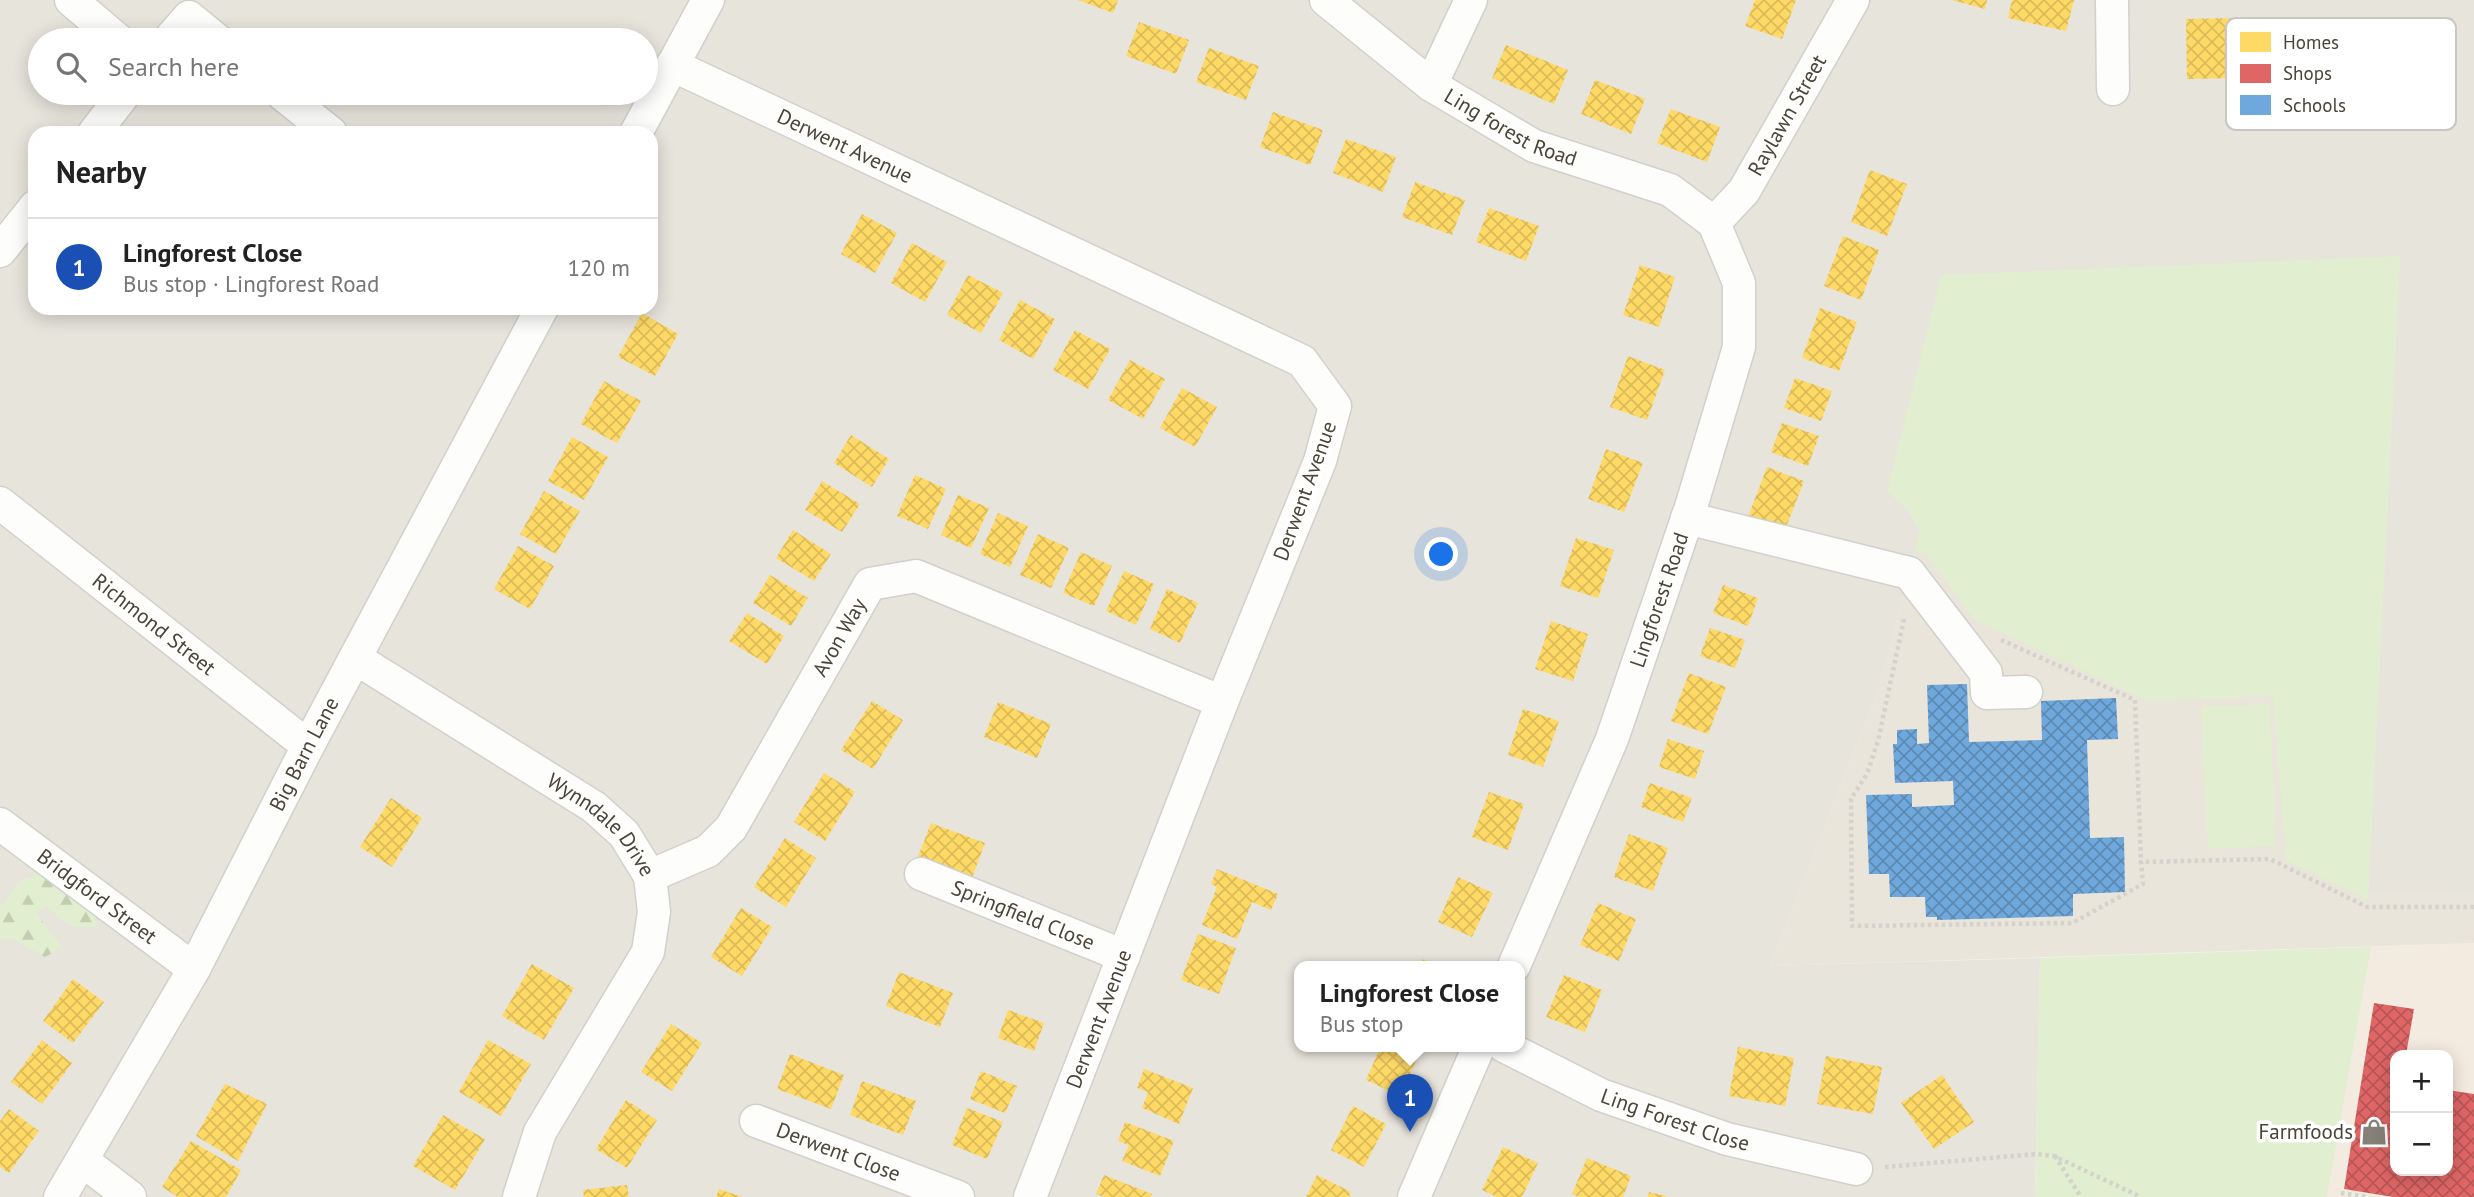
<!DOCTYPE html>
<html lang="en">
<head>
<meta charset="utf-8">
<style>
  :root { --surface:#fff; --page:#f6f6f6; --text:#222; --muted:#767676; --line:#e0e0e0; --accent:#d93025 }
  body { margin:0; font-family:"PT Sans",sans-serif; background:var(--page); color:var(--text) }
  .controls { position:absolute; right:21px; bottom:21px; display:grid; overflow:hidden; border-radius:14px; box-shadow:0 4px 18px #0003 }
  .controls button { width:63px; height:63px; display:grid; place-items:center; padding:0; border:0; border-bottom:2px solid var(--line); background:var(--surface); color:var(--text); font:35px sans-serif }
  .you { position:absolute; left:1442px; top:555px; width:24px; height:24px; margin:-18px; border:5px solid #fff; border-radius:50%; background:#1a73e8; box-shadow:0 0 0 10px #1a73e833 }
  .badge { display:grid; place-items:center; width:46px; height:46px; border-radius:50%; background:var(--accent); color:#fff; font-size:23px; font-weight:700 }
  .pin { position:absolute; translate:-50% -58px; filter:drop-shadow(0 2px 4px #0008) }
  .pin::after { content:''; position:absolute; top:37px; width:24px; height:21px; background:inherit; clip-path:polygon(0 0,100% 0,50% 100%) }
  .popup { position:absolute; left:1294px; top:961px; width:231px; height:91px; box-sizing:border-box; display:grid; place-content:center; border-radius:14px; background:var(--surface); filter:drop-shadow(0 2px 5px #0005); font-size:23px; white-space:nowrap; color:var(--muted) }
  .popup b { font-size:26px; color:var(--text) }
  .popup::after { content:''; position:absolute; left:50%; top:100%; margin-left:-14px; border:14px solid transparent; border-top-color:var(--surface) }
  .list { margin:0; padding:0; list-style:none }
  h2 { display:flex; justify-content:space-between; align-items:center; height:91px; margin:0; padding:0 28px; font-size:30px }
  h2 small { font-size:23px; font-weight:400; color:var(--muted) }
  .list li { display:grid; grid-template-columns:46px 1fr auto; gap:21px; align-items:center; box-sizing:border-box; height:98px; padding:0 28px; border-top:2px solid var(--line) }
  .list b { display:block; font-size:26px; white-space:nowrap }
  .list p { margin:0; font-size:23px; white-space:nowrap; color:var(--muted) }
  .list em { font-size:23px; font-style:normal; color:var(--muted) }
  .icon { flex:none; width:38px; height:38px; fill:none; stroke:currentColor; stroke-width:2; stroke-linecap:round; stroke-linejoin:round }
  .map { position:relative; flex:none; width:2474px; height:1197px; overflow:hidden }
  .search { position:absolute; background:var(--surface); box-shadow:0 4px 18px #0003; left:28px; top:28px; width:630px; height:77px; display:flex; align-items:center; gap:18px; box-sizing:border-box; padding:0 24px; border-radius:38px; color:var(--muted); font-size:26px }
  .panel { position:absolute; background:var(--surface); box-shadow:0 4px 18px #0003; left:28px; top:126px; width:630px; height:189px; border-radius:21px }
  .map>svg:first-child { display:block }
</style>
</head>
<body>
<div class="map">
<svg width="2474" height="1197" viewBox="0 0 2474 1197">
  <defs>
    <pattern id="forest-firs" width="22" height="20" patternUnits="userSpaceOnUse" patternTransform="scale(1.75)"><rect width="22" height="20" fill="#e1eecf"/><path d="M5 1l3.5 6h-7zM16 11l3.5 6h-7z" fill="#c3cdb2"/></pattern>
    <pattern id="homes-cross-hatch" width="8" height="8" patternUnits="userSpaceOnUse" patternTransform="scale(1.75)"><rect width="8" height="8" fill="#ffd966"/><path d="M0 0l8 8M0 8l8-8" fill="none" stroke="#dcbb59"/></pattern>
    <pattern id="shops-cross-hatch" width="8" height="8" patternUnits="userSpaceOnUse" patternTransform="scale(1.75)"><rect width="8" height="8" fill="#e06666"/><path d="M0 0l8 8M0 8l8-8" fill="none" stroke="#b85655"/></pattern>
    <pattern id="schools-cross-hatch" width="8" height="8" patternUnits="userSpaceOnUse" patternTransform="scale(1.75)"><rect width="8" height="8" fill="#6fa8dc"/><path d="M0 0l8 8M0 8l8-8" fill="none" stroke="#5d8ab3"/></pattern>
  </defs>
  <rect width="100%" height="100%" fill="#f4f2ee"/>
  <path fill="#e7e4dc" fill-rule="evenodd" d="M0,0H2474V894L2368,893L2400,256L1887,490L1907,509L1920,531L1915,551L1879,688L1770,966L2040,958L2035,1197H0ZM40,40H646V93H40ZM35,133H651V308H35ZM1300,966H1520V1046H1300Z"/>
  <path fill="#f3ebdf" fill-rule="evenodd" d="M2474,943V1197H2327L2371,947ZM2395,1055H2448V1171H2395Z"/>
  <path fill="#eae5da" d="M2400,256L2368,892L2474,894V943L1770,966L1879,688L1915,551L1920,530L1907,509L1887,490L1941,275Z"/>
  <path fill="#e1eecf" d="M2400,256L2368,893V900L2286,860L2273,696L2147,701L1974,619L1926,554L1915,551L1920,530L1907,509L1887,490L1941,275Z
    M2270,704L2276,846L2208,849L2201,707Z
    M2371,947L2327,1197H2035L2040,958Z"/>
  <path fill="url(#forest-firs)" d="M39,874L59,883L95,916L96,927H72L46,906L36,913L62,947L45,957L14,939H0V904H3L21,880Z"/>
  <path fill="url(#homes-cross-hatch)" d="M1078,0H1118L1113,13Z
    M1755,0H1796L1782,39L1745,26Z
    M1952,0H1987L1985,9Z
    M2012,0H2074L2066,31L2008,18Z
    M2235,18L2236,78L2187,79L2186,19Z
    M1139,22L1189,40L1176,74L1126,56Z
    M1506,45L1568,70L1554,104L1492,78Z
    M1209,48L1259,66L1246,100L1196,82Z
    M1595,80L1645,99L1631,134L1581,114Z
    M1671,109L1720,127L1707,162L1657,143Z
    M1273,112L1323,130L1310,165L1260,147Z
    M1346,139L1396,157L1383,192L1333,173Z
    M1870,170L1907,184L1887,236L1851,222Z
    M1415,182L1465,200L1452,235L1402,217Z
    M1489,208L1539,226L1526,261L1476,242Z
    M862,214L897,233L875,273L841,254Z
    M1843,236L1879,250L1861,300L1824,286Z
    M912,243L947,262L925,302L891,283Z
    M1640,265L1675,277L1659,327L1623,315Z
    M968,275L1003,293L981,333L947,315Z
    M1020,300L1055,319L1033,359L999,340Z
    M1820,308L1857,322L1839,371L1802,358Z
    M642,313L678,334L655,376L618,357Z
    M1075,330L1110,349L1088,389L1053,370Z
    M1628,356L1665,370L1647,420L1610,407Z
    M1130,360L1165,379L1143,419L1108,400Z
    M1795,378L1832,391L1821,421L1784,408Z
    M604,381L641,401L617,443L581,424Z
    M1182,388L1217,407L1195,447L1160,428Z
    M1782,423L1819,436L1808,466L1771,452Z
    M851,435L889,459L872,487L834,463Z
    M572,437L608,457L584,500L548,481Z
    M1606,449L1643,463L1624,512L1588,499Z
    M1767,467L1804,481L1785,530L1748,517Z
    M915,475L946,489L928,529L897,516Z
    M822,481L860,504L842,532L805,510Z
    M544,491L580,511L556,554L520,534Z
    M958,495L989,508L971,548L941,535Z
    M998,513L1028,526L1010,567L980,554Z
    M793,530L831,554L814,581L776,558Z
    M1038,534L1069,548L1051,588L1020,575Z
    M1576,538L1614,550L1598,598L1560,586Z
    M518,546L554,566L530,609L494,589Z
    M1081,552L1112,566L1094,606L1063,593Z
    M1124,571L1154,584L1136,625L1106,611Z
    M770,575L808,598L791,626L753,603Z
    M1723,585L1758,598L1748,626L1713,613Z
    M1167,589L1198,603L1180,643L1150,629Z
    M747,613L784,636L767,664L729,641Z
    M1551,621L1588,634L1573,681L1535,669Z
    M1710,628L1745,640L1735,668L1700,656Z
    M1689,673L1726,687L1708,734L1671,721Z
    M872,701L903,720L873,769L841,750Z
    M998,702L1051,724L1037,758L984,737Z
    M1523,709L1559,721L1543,767L1508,755Z
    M1668,739L1704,751L1695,779L1659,767Z
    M824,773L855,792L825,841L794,822Z
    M1650,783L1692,798L1683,822L1641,807Z
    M1489,792L1524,804L1508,850L1472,837Z
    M391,798L422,818L392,867L360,847Z
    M931,823L985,843L972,878L918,857Z
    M1629,834L1668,848L1653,891L1614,877Z
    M785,838L816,858L786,907L754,887Z
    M1217,869L1278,894L1271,910L1252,902L1237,939L1202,925L1217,887L1211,884Z
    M1458,877L1493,893L1472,937L1438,922Z
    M1598,903L1636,919L1619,961L1580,945Z
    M741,908L772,927L742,976L711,957Z
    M1198,934L1236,948L1219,994L1181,980Z
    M1423,959L1437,966H1420Z
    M532,964L574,988L544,1040L502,1016Z
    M899,972L953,993L940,1027L886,1006Z
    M1564,975L1602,990L1585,1032L1546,1017Z
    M73,979L104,1002L73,1043L43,1021Z
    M1008,1010L1044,1023L1034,1051L998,1038Z
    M671,1024L702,1043L672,1091L641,1072Z
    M42,1040L72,1063L42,1104L11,1082Z
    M488,1040L531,1064L501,1116L459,1092Z
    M1381,1046H1408L1420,1052L1400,1096L1366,1080Z
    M1738,1047L1794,1058L1785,1106L1729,1096Z
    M790,1054L844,1075L831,1109L777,1089Z
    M1826,1056L1882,1067L1873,1114L1817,1104Z
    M1144,1069L1193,1088L1179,1124L1142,1108L1148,1092L1137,1088Z
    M981,1071L1017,1086L1005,1113L970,1099Z
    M1942,1075L1974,1122L1934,1149L1901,1103Z
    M862,1081L916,1101L903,1135L850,1115Z
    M225,1084L267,1104L238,1161L196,1136Z
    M626,1100L657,1120L627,1168L596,1149Z
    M1353,1106L1386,1124L1364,1167L1331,1150Z
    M967,1108L1003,1122L987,1159L952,1145Z
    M9,1109L39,1131L9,1173L0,1167V1121Z
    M443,1115L485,1139L455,1190L413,1166Z
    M1125,1122L1174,1141L1160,1176L1122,1161L1129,1145L1118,1141Z
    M191,1141L241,1170L226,1197H178L162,1187Z
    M1503,1147L1538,1163L1522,1197H1497L1482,1190Z
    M1587,1158L1631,1176L1623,1197H1579L1572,1194Z
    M1104,1175L1152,1194L1151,1197H1104L1096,1194Z
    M1317,1175L1351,1192L1349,1197H1306Z
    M627,1185L629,1197H584L583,1190Z
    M719,1189L742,1197H716Z
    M1649,1192L1666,1196V1197H1648Z"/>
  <path fill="url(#shops-cross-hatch)" d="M2374,1003L2414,1009L2406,1055H2395V1171H2448V1090L2474,1094V1197H2393L2344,1189Z"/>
  <path fill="url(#schools-cross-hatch)" d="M1967,684L1969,742L2042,740L2041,701L2116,698L2118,739L2087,740L2090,838L2124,837L2125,892L2073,894V916L1937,920V917H1926L1925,897H1890L1889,874H1869L1866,795L1912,794V807L1954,805L1953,781L1895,783L1893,744H1897V730L1917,729V744L1929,743L1927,685Z"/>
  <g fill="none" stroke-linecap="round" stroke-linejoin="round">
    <g stroke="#d2d0cb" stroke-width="35">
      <g id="minor">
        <path d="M71,0L118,40"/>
        <path id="s1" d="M1326,0L1431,85L1534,146L1670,190L1714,223"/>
        <path d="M2112,0L2113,89"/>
        <path d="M169,40L189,17L217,40"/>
        <path id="s2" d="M672,65L1302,361L1335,406L1320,461L1222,702L1030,1197"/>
        <path d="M1431,85L1471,0"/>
        <path d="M281,93L331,133"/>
        <path d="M94,133L125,93"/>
        <path d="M636,133L708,0"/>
        <path id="s3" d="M1714,223L1744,191L1853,0"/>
        <path d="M0,251L35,207"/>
        <path id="s4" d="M0,503L308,746"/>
        <path d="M1687,518L1909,573L1986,673L1987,693L2026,692"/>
        <path id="s5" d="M355,658L594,807L624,834L650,876L654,912L648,952L540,1132L519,1197"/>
        <path id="s6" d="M0,824L194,969"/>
        <path id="s7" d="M921,874L1124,956"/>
        <path id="s8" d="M650,876L708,851L731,828L870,584L916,576L1222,702"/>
        <path id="s9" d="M1514,966L1612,739L1691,507L1739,347V283L1714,223"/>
        <path id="s10" d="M1504,1046L1601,1095L1727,1139L1856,1169"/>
        <path id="s11" d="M756,1121L958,1197"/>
        <path d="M83,1161L130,1197"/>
        <path id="s12" d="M60,1197L194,969L308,746L542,308"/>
        <path d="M1414,1197L1479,1046"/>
      </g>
    </g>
    <path stroke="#d3d2cc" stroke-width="4.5" stroke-dasharray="3.5 3.5" stroke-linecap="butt" d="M1904,619L1878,741L1867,774L1851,799L1852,926L2072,923L2143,884L2141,862L2270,859L2367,907H2474
      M2001,640L2135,700L2141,862
      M2055,1156L2081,1197
      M1885,1167L2036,1154L2054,1156L2141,1197
      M2341,1193L2368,1197"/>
    <use href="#minor" stroke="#fdfdfc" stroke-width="32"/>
  </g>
  <defs>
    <g id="shop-bare" transform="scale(2.1)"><path d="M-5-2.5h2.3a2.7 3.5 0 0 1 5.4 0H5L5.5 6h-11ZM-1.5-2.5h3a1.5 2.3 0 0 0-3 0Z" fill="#868178" stroke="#fff" stroke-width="2.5" paint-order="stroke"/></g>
  </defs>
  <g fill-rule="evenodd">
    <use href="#shop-bare" x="2374" y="1132"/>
  </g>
  <g text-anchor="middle" stroke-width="7" stroke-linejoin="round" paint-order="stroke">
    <g font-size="21" fill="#4b4439" stroke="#fff">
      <text dy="7" stroke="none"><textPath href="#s3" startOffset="131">Raylawn Street</textPath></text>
      <text dy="7" stroke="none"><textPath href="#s1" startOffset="226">Ling forest Road</textPath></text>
      <text dy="7" stroke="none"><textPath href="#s2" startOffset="191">Derwent Avenue</textPath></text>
      <text transform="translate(1305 491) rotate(-70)" y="7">Derwent Avenue</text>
      <text dy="7" stroke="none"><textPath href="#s9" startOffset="394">Lingforest Road</textPath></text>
      <text dy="7" stroke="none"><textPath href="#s4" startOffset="196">Richmond Street</textPath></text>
      <text dy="7" stroke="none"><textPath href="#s8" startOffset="315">Avon Way</textPath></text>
      <text dy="7" stroke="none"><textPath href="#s12" startOffset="506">Big Barn Lane</textPath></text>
      <text dy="7" stroke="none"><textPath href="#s5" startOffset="299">Wynndale Drive</textPath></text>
      <text dy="7" stroke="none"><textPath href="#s6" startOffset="121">Bridgford Street</textPath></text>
      <text dy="7" stroke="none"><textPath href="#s7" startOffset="110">Springfield Close</textPath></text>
      <text transform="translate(1099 1019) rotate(-69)" y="7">Derwent Avenue</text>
      <text dy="7" stroke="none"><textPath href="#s10" startOffset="187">Ling Forest Close</textPath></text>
      <text dy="7" stroke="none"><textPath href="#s11" startOffset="88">Derwent Close</textPath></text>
    </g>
    <g font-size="21" fill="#4b4439" stroke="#fff" text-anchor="end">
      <text x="2353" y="1139">Farmfoods</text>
    </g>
  </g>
  <rect x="2226" y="18" width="230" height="112" rx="10" fill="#fff" stroke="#c9c7c4" stroke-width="2"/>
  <rect x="2240" y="32" width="31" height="20" fill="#ffd966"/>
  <rect x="2240" y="64" width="31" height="19" fill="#e06666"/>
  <rect x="2240" y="95" width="31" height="20" fill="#6fa8dc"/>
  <g font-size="19" fill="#4b4439">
    <text x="2283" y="49">Homes</text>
    <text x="2283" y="80">Shops</text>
    <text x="2283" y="112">Schools</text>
  </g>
</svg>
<div class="controls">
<button>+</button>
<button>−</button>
</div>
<div class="you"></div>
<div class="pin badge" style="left:1410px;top:1132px;background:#1a4fb4">1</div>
<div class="popup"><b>Lingforest Close</b>Bus stop</div>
<div class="search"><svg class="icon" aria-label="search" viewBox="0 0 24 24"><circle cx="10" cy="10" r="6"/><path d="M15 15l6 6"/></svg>Search here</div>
<section class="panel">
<h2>Nearby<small></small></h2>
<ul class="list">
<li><span class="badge" style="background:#1a4fb4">1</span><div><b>Lingforest Close</b><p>Bus stop · Lingforest Road</p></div><em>120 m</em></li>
</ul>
</section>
</div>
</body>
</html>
